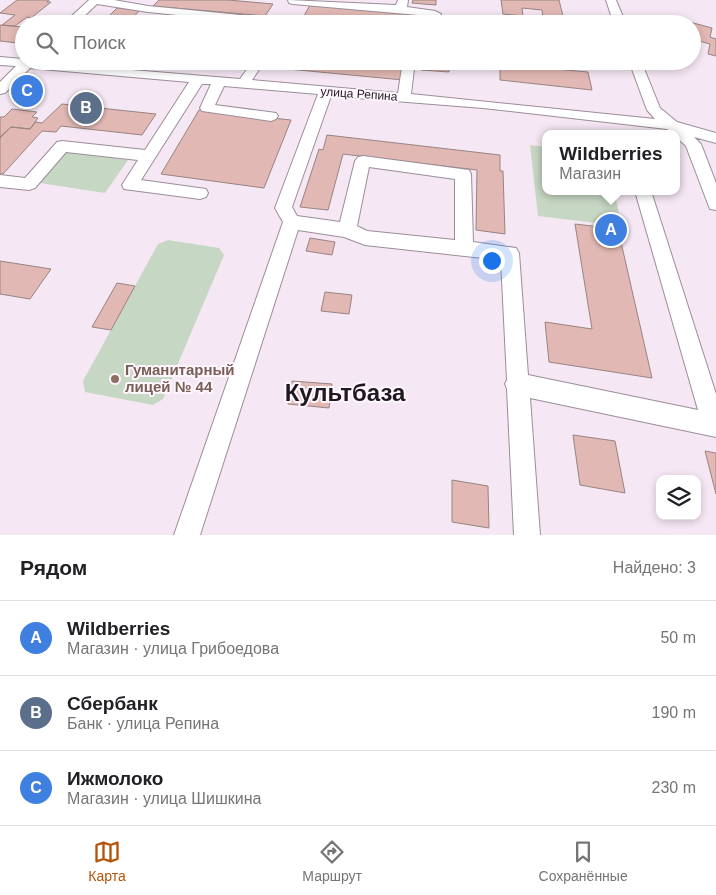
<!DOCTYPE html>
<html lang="ru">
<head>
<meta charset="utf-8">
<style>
  :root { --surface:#fff; --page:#f2f2f2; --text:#202124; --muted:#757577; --line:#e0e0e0; --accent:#b45309 }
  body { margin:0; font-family:Arial,sans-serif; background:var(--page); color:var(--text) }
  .controls { position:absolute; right:15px; bottom:15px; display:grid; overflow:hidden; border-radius:10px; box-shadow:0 2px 8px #0003 }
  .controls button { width:45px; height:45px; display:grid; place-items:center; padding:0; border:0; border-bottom:1px solid var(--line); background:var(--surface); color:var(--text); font:25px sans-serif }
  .you { position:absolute; left:491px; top:260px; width:18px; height:18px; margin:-12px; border:4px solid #fff; border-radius:50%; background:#1a73e8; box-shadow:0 0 0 8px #1a73e833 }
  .badge { display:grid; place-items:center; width:32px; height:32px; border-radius:50%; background:var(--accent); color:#fff; font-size:16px; font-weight:700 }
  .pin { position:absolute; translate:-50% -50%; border:2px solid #fff; box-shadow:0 1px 5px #0006 }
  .popup { position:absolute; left:542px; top:130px; width:138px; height:65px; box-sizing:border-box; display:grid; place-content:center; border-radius:10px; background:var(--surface); filter:drop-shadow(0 1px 4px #0005); font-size:16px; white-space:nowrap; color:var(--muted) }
  .popup b { font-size:19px; color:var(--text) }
  .popup::after { content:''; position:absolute; left:50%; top:100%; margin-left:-10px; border:10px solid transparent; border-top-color:var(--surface) }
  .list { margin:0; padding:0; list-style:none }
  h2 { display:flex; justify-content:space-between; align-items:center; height:65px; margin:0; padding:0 20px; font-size:21px }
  h2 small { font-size:16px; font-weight:400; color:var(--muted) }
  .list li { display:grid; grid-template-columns:32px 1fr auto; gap:15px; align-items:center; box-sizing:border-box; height:75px; padding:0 20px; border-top:1px solid var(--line) }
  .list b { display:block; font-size:19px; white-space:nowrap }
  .list p { margin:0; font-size:16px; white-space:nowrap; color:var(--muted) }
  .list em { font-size:16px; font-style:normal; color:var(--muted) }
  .icon { flex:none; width:28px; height:28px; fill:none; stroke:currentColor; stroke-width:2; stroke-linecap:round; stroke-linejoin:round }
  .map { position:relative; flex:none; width:716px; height:535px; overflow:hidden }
  .search { position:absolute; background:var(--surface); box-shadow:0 2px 8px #0003; left:15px; right:15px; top:15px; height:55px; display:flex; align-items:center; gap:12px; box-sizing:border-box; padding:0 18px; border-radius:28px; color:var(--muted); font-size:19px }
  .sheet { height:290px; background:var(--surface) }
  nav { display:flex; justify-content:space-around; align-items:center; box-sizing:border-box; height:70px; border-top:1px solid var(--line); background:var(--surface); font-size:14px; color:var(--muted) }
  nav a { display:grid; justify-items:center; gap:2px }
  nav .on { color:var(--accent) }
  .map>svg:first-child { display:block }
</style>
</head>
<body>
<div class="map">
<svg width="716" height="535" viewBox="0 0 716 535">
  <rect width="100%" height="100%" fill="#f5e7f4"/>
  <path fill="#c6d7c3" d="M530,145L546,147V191H614L622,226L538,216Z
    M66,151L128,160L105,193L40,183Z
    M168,240L219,248L224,255L163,399L153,405L85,392L83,381L158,244Z"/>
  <path fill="#e1b8b3" stroke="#988482" d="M17,0H49L47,2H51L31,18L27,17L15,26L2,25L15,15L0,13Z
    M159,0H228L273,4L265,16L153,6Z
    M413,0H436V5L412,3Z
    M501,0H559L564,20L543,18L542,10L522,8L523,16L503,14Z
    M310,5L418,13L417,24L304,16Z
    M117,8L140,10L127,24H101Z
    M686,21L712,28L710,37L716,39V56L708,54L710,44L692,39V24H686Z
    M0,25L24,27V37L18,43L0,41Z
    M201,61H245L242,66Z
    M270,61H384L405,63L403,80L267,67Z
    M422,61H449V72L421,70Z
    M500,64L588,72L592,90L500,80Z
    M62,104L156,114L142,135L61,126L56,132L42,131L3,174H0V137L11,127L30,129L36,122L42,123Z
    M12,109L37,112L32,117L38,118L30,129L11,127L0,138V117H4Z
    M199,110L291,120L264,188L161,174Z
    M327,135L500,155V171H503L505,234L476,230L477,170L343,154L328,210L300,207L319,149L323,150Z
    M575,224L618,229L652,378L549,362L545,322L592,329Z
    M310,238L335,242L332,255L306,251Z
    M0,261L51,269L30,299L0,294Z
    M117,283L135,286L111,330L92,327Z
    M325,292L352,295L349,314L321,311Z
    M292,381L332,384L329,408L288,404Z
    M573,435L615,441L625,493L580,485Z
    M705,451L716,453V494Z
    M452,480L488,486L489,528L452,522Z"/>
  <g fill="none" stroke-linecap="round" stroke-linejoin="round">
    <g stroke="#9b8d9a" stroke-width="2">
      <path id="minor" d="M89,0H114L148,6L281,19L297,17L343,21L349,24H264L148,12L97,4L76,24H63Z
        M288,0L396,5L398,0H408L407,7L435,11L441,14L438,24H424L429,16L293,4L289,3Z
        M606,0H616L626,24H614Z
        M0,57L24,59V61L240,79L253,61H265L252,80L398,93L403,61H415L411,94L655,119L647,110L629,61H641L660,108L677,122L716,133V143L694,137L701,144L716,183V210L710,209L708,204L686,146L676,137V134L667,129L483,108L331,96L292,207L297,216L340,222L355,161L358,157L363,156L469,170L471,174L473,242L516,248L519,253L528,375L698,410L635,191H651L716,394V437L530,398L540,535H514L507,389L505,384L507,380L501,260L365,245L344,237L298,230L200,535H174L283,222L275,208L318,94L224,86L215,105L276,113L278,116L276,119L271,121L202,111L200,108L211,84H202L141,180L206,189L208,193L206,197L200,199L124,189L122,185L138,160L66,152L35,188L29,190L0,187V175L25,178L57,142L62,141L145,150L189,82L30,68L5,93L0,94V82L16,66L0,65ZM369,167L455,179V240L367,231L357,226Z"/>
    </g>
    <use href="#minor" fill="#fff" fill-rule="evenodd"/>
  </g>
  <circle fill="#8d6e63" stroke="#fff6fe" stroke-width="2" cx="115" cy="379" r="5"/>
  <g text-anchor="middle" stroke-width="4" stroke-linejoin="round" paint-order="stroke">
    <g font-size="12" fill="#1e191e" stroke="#fff6fe">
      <text transform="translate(359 94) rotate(4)" y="4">улица Репина</text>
    </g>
    <g font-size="15" font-weight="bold" fill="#785e54" stroke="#fff6fe" text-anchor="start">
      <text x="125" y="375">Гуманитарный<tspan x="125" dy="17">лицей № 44</tspan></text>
    </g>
    <g font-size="24" font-weight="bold" fill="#1e191e" stroke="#fff6fe">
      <text x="345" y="401">Культбаза</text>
    </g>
  </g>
</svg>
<div class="controls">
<button><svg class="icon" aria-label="layers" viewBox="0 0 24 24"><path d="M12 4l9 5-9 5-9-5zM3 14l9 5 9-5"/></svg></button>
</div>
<div class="you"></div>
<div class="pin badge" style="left:611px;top:230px;background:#3f7fe0">A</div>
<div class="popup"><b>Wildberries</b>Магазин</div>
<div class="pin badge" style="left:86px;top:108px;background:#5c6f8a">B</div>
<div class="pin badge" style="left:27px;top:91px;background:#3f7fe0">C</div>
<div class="search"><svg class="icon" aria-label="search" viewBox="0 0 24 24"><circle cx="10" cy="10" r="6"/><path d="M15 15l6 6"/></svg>Поиск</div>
</div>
<section class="sheet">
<h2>Рядом<small>Найдено: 3</small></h2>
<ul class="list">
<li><span class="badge" style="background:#3f7fe0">A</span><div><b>Wildberries</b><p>Магазин · улица Грибоедова</p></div><em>50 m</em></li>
<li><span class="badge" style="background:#5c6f8a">B</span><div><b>Сбербанк</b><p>Банк · улица Репина</p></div><em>190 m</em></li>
<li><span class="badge" style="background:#3f7fe0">C</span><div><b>Ижмолоко</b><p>Магазин · улица Шишкина</p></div><em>230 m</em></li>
</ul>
</section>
<nav>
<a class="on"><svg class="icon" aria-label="map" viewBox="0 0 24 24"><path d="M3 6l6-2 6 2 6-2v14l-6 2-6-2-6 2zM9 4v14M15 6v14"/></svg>Карта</a>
<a><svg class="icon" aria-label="directions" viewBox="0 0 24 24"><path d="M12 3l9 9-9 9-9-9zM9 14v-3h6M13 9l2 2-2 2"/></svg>Маршрут</a>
<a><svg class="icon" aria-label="saved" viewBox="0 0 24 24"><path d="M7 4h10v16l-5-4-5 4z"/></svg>Сохранённые</a>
</nav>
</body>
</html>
